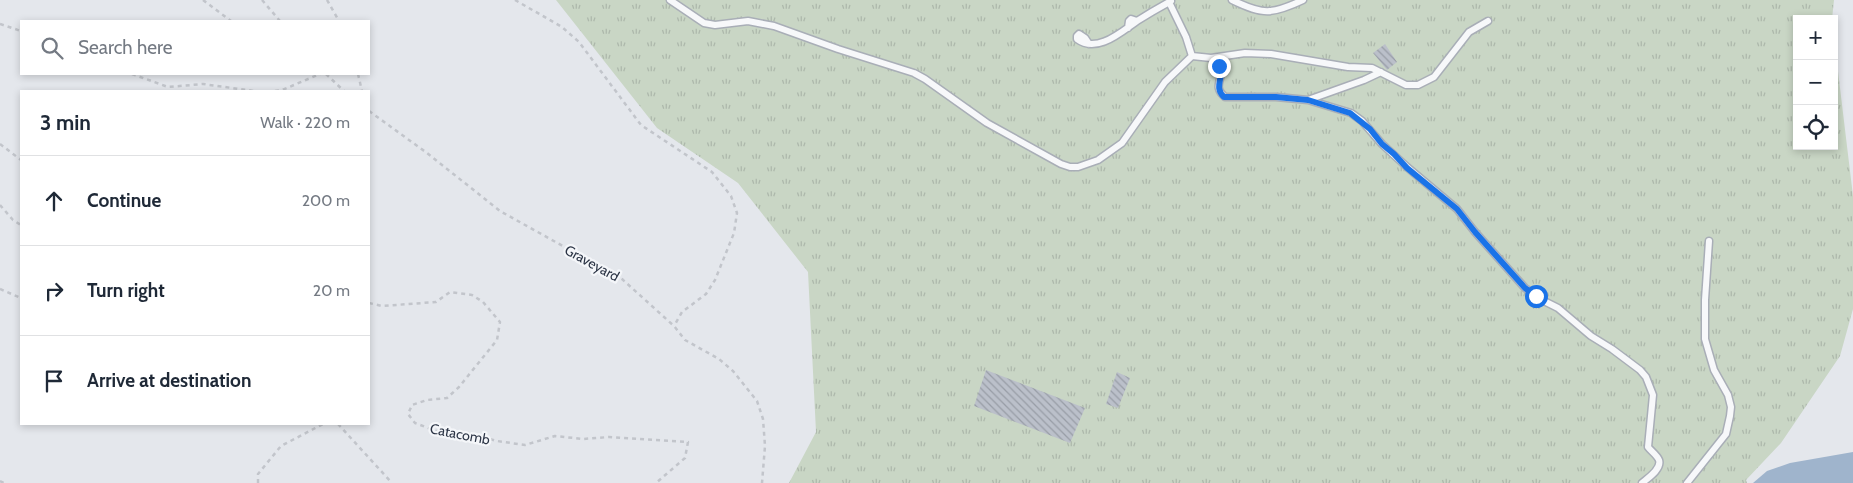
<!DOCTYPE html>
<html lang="en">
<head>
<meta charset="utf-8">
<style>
  :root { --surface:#fff; --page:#f6f6f7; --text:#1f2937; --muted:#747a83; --line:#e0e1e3 }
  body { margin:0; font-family:Cabin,sans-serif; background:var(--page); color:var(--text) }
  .controls { position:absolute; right:15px; top:15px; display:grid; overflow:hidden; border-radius:0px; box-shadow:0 2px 8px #0003 }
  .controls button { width:45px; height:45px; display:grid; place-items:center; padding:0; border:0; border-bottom:1px solid var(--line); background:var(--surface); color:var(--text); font:25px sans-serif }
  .stop { position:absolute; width:15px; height:15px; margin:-11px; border:4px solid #1a73e8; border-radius:50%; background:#fff }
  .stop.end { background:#1a73e8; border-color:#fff; box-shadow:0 1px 5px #0008 }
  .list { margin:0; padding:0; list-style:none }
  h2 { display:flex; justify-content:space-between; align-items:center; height:65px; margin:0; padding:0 20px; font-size:21px }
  h2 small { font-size:16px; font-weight:400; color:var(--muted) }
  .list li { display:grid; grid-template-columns:32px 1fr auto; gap:15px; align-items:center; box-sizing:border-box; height:90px; padding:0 20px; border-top:1px solid var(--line) }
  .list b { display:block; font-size:19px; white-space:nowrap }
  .list em { font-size:16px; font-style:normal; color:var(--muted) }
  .icon { flex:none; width:28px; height:28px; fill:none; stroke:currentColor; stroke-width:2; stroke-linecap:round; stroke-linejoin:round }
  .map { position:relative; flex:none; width:1853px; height:483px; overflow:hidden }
  .search { position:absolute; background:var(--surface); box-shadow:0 2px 8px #0003; left:20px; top:20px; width:350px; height:55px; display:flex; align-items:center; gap:12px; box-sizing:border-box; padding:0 18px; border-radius:0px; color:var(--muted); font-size:19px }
  .panel { position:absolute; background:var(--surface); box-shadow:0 2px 8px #0003; left:20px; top:90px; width:350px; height:335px; border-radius:0px }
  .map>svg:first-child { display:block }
</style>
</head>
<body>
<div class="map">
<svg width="1853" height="483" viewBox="0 0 1853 483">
  <defs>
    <pattern id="grass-tufts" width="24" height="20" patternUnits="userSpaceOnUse" patternTransform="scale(1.25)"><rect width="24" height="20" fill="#c9d6c5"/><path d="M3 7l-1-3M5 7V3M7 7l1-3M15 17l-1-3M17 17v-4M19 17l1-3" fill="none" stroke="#adb8ab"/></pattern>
    <pattern id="building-back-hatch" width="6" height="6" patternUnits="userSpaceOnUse" patternTransform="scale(1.25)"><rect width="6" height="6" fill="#bbc0ca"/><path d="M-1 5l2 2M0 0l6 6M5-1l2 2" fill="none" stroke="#989da6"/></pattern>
  </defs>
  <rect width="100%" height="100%" fill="#e4e7ec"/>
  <path fill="url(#grass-tufts)" d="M556,0H1834L1832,19H1797V146H1834V38L1853,196V309L1840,356L1781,443L1746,480L1747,483H789L816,432L808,272L738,183L657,128Z"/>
  <path fill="#9fb4cc" d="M1853,452V483H1753L1767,471L1790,463Z"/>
  <path fill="url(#building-back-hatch)" d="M1385,44L1397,62L1387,70L1373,53Z
    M986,370L1085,408L1070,443L974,406Z
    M1117,372L1130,378L1118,408L1106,404Z"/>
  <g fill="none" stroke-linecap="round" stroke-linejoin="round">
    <g stroke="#a9aeb7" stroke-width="9">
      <path id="service" d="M670,0L704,23L715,25L748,21L774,26L838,49L914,73L925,79L987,123L1061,164L1070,167H1078L1098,160L1122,143L1165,82L1192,56L1186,37L1169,2
        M1232,0C1263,15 1271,15 1303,0
        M1488,21L1469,32L1434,77L1418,85H1406L1372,68L1348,67L1271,54L1245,53L1211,58C1233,77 1208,83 1225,97H1276L1308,100L1351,113L1362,121L1382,144L1407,167L1457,209L1475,232L1525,288L1544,301L1558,308L1591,336L1612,349L1640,370L1646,377L1653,395L1648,447C1651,451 1657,455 1659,460C1662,469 1648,478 1642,483
        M1128,28L1129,21L1131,19L1137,21
        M1089,44L1085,38L1079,34L1077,36V39C1097,54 1121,32 1137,21C1148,14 1160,7 1171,1
        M1192,56L1211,58
        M1308,100L1364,80L1381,72
        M1687,483L1726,434L1730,416L1731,407L1728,395L1714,370L1705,339V300L1709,241"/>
    </g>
    <path stroke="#c2c5cb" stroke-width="2.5" stroke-dasharray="4 4" stroke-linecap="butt" d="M203,0L231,21
      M262,0L280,21
      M327,0L339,21
      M515,0L562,27L579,42L641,125L712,172L731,196L737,213L734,233L715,280L706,294L682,312L674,326
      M0,24L21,31
      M132,74L168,87L203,84L254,91
      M326,74L344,91
      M358,74L362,91
      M275,91L282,90L320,74
      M369,111L427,153L500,211L622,279L674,326L685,340L719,359L733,371L757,401L763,419L765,446L762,483
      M0,144L21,160
      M0,205L13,220L21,225
      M0,289L21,298
      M369,303L382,306L436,302L450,292L472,295L483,302L500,322L497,340L459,387L447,398L427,400L412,405L408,414L415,423L436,431L465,432L497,441L525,445L555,436L583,439L609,437L688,442L685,458L656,483
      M338,424L392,483
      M0,481L4,483
      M258,483V474L281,446L323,424"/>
    <use href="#service" stroke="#f7f8fa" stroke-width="6"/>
  </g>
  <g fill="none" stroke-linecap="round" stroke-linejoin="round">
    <path stroke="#1a73e8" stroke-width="6" d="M1219,66C1225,77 1213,87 1224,97H1276L1308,100L1350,113L1370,129L1382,144L1394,154L1407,168L1457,209L1475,232L1525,288L1536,296"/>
  </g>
  <g text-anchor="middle" stroke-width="4.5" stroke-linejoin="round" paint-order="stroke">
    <g font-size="14" fill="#2b3445" stroke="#f4f6f9">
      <text transform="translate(592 263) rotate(29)" y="5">Graveyard</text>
      <text transform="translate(460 434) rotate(11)" y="5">Catacomb</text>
    </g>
  </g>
</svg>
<div class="controls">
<button>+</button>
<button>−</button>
<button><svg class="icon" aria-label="locate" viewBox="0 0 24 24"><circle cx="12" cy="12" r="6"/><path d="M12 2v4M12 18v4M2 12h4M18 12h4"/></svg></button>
</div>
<div class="stop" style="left:1536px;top:296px"></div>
<div class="stop end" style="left:1219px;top:66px"></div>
<div class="search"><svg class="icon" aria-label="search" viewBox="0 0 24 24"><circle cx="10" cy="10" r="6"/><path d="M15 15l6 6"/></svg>Search here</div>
<section class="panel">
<h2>3 min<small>Walk · 220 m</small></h2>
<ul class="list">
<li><svg class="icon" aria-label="ahead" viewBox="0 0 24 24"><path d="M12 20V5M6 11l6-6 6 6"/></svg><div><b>Continue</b></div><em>200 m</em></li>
<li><svg class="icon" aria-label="right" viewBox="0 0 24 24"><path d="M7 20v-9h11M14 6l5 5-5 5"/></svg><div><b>Turn right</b></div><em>20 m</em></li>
<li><svg class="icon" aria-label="arrive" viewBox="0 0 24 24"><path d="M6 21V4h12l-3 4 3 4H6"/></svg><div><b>Arrive at destination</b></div></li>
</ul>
</section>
</div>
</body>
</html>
